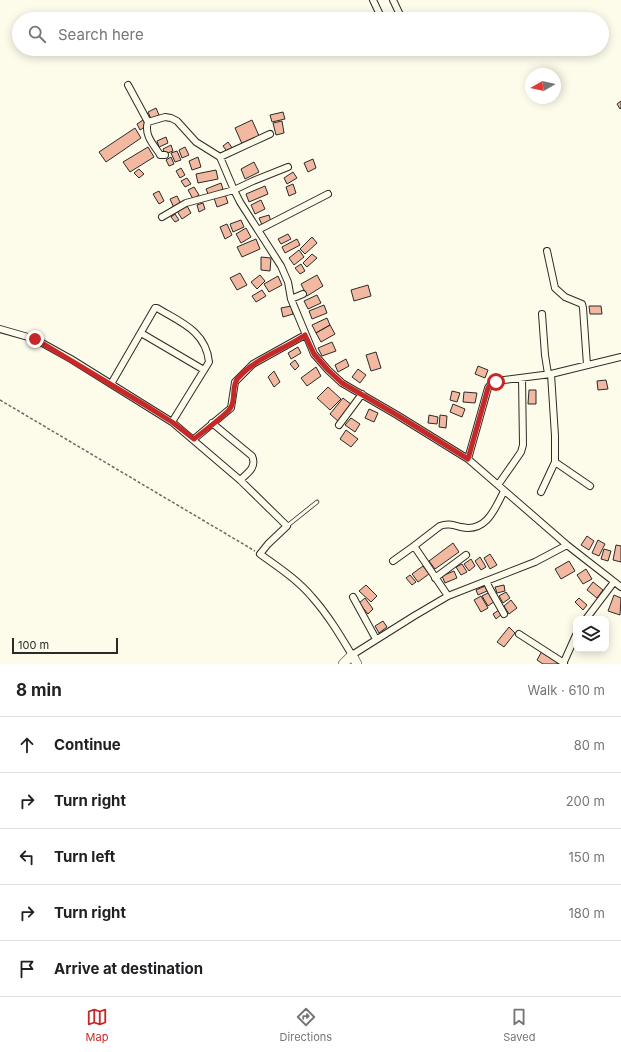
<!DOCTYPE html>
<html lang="en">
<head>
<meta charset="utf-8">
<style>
  :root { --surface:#fff; --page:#f2f2f2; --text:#202124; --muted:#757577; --line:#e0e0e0; --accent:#c62828 }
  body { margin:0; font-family:Inter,sans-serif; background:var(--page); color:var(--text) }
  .controls { position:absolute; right:12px; bottom:12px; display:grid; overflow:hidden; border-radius:8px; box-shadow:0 2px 10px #0003 }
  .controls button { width:36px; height:36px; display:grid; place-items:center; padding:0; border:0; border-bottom:1px solid var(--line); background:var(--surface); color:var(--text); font:20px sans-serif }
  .compass { position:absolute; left:525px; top:68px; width:36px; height:36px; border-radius:50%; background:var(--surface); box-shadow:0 2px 10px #0003; rotate:261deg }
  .scale { position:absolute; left:12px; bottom:10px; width:106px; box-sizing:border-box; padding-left:4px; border:2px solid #2b2b2b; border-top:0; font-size:11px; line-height:14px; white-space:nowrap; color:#2b2b2b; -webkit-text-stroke:3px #fdfbea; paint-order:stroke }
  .stop { position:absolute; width:12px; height:12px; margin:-9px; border:3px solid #c62828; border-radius:50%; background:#fff }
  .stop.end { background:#c62828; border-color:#fff; box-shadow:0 1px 4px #0008 }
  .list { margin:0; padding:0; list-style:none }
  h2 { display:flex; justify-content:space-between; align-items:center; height:52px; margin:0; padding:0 16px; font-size:17px }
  h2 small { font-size:13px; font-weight:400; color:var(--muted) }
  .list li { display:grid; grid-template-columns:26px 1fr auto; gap:12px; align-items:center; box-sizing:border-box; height:56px; padding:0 16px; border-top:1px solid var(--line) }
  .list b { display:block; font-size:15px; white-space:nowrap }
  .list em { font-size:13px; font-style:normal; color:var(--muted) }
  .icon { flex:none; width:22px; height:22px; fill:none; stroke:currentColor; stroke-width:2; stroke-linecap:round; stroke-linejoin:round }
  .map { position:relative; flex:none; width:621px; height:664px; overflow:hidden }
  .search { position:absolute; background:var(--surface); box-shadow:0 2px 10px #0003; left:12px; right:12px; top:12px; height:44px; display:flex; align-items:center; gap:10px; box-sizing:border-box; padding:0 14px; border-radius:22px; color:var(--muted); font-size:15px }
  .sheet { height:332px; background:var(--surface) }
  nav { display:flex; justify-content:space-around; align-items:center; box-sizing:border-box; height:56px; border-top:1px solid var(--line); background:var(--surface); font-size:11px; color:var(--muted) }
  nav a { display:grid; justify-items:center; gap:2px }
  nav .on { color:var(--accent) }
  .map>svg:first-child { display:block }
</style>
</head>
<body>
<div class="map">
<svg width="621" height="664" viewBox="0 0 621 664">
  <rect width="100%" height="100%" fill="#fdfbea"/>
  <path fill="#f2b8a0" stroke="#2b2b2b" d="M621,101V108L620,109L617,104Z
    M156,108L159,115L151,119L148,112Z
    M283,112L285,119L272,122L270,115Z
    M143,120L146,126L140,130L137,124Z
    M252,120L260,138L243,146L235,128Z
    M282,121L284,133L276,135L273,123Z
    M135,128L141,138L106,162L99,152Z
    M166,137L168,143L159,147L157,141Z
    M228,142L233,149L228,153L223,146Z
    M171,145L173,151L165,154L163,149Z
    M148,147L154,157L130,172L123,162Z
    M185,147L189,155L182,158L179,150Z
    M177,151L181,160L175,162L171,153Z
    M171,157L174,164L169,166L166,160Z
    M198,157L201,167L192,170L189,161Z
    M313,159L316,168L308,172L304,163Z
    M254,162L259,172L245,179L241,169Z
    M181,168L185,175L180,178L176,171Z
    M139,169L144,174L139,178L134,173Z
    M216,170L218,179L198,183L196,174Z
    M293,172L297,178L287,184L284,178Z
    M187,178L191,184L185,187L181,181Z
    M221,183L223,189L209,196L206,189Z
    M293,184L296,193L289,196L286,187Z
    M265,186L268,194L249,202L246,194Z
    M194,187L199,195L193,199L188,190Z
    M159,191L164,201L159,204L153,194Z
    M225,194L228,203L217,207L214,198Z
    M177,196L181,204L174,208L170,199Z
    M261,200L265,209L255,214L251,205Z
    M203,203L205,209L199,212L197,205Z
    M186,204L191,213L182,219L177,211Z
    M175,214L179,220L175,222L171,217Z
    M269,215L271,222L262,225L259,218Z
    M241,220L244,227L233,232L230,224Z
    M227,224L232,235L225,239L220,227Z
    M246,228L251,237L241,243L236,234Z
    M288,234L291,239L281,244L278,239Z
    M312,237L317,243L305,254L300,249Z
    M256,239L260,249L242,257L237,247Z
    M297,239L300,245L285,253L282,247Z
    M299,250L304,257L294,265L289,258Z
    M312,254L317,258L307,267L303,263Z
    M261,257L271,258L270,271L261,270Z
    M301,264L305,271L300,274L295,268Z
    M240,273L247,285L237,290L230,278Z
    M260,275L265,281L257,289L251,282Z
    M317,275L323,286L307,296L301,284Z
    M278,276L282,285L269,292L264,284Z
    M368,285L371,296L354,301L351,290Z
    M262,290L266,296L256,302L252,296Z
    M317,295L321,303L308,309L304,301Z
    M324,305L327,313L312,319L309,311Z
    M291,306L293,314L283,317L281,308Z
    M589,306H601L602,314H590Z
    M327,318L330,325L316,333L312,325Z
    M330,325L335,334L321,342L316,333Z
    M332,342L336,351L322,356L318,348Z
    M298,347L301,353L291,359L288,353Z
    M376,352L381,368L371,371L366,355Z
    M346,359L349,366L338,372L335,365Z
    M295,360L299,366L295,370L290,364Z
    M478,366L488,370L485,378L475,374Z
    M316,367L321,376L307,386L301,378Z
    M358,369L366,375L360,383L352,377Z
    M274,371L280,382L274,387L268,377Z
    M606,380L608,389L598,390L597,381Z
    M328,387L341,399L330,410L317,398Z
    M529,390H536V404H528Z
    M452,391L460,393L457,402L450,400Z
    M464,392L477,393L475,403L463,402Z
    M343,398L352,405L339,422L330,414Z
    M453,404L465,409L462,417L450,412Z
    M369,409L378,413L374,422L365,418Z
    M429,415L438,417L437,424L428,423Z
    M440,415L447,416L446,428L439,427Z
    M351,418L360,424L355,432L345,425Z
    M346,430L358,439L351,447L340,439Z
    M587,536L594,541L589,550L581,545Z
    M598,540L605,544L599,556L592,553Z
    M453,543L459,552L435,569L429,561Z
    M616,545L621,546V562L613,560Z
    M604,549L611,551L608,561L601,559Z
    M490,554L497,565L490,569L484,558Z
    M480,557L486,567L481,570L475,561Z
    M471,559L475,566L469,571L464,564Z
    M569,561L575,571L561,579L555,569Z
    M462,564L467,572L461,575L456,567Z
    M423,566L429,574L418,582L412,574Z
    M586,569L592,579L583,584L577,575Z
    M454,571L457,578L445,583L442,576Z
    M410,575L416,582L412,585L406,578Z
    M593,582L603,590L597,598L587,590Z
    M366,585L377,596L371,602L359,591Z
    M504,585L505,591L497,593L495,587Z
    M485,586L487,591L478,595L476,590Z
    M490,592L495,601L488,606L482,596Z
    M506,592L510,598L503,603L499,596Z
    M614,595L621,598L620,615L608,611Z
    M481,596L488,608L481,612L474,600Z
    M365,598L373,609L368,614L359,603Z
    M579,598L587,605L583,610L575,602Z
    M511,600L517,608L509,614L504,606Z
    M499,610L502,614L496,619L493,614Z
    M383,621L387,627L379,633L375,626Z
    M509,627L515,633L504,647L497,642Z
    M542,651L559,661L557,664H543L537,660Z"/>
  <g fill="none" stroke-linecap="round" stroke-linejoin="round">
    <g stroke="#2b2b2b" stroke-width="4.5">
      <path id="lane" d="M287,526L317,502"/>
    </g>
    <g stroke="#2b2b2b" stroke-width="8">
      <path id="street" d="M373,0L382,19
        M393,0L402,19
        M128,85L148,122L165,117L171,118L177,121L196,142L220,157L234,190L240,202L281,266L288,282L291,299L314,354L328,370L342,383L397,415L468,459L567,545L621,587
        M148,122C144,134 152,143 159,153L160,155H165
        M220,157L270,134
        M162,217L186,203L234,190L253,181L288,167
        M258,230L328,194
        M547,251L555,288L565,297L582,304L583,308L587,365
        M291,299L303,294
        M542,314L545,355L548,374
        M0,329L35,339L71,359L172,422
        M141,333L204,370
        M551,374L555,436V462L590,486
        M111,384L155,308H157C180,322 206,331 209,362L172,422L240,480L287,526L268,544L260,554C278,567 298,580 312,597C328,615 340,635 352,655L414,616L448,596L535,562L567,545
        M212,423L252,456C257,467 248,473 240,480
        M339,425L362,394
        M194,439L231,408L235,382L253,364L305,335
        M468,459L488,388L491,384L496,381L551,374L621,357
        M498,485L521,452L523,445L522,378
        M541,492L555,462
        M414,546L440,526C448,523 453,525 461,527C486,533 495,509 504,491
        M393,561L414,546L448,596
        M435,578L466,555
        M486,581L491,591L504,614
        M353,597L376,639
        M586,619L614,582
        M519,634L564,663
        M563,664L576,635"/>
    </g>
    <g stroke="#2b2b2b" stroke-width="10">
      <path id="secondary" d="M343,664L352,655L357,664"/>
    </g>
    <path stroke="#6a6964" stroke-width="1.5" stroke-dasharray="3 2" stroke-linecap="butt" d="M0,400L255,551"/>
    <use href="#lane" stroke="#fdfbea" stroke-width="3"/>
    <use href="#street" stroke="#fdfbea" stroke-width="6"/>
    <use href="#secondary" stroke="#fdfbea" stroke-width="9"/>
  </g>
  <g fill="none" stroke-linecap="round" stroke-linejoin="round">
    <path stroke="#c62828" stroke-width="5" d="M35,339L145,405L172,422L194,439C201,433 228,414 231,407C236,398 231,386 238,378C257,357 283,350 305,335L314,354L328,370L342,383L397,415L468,459L488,388L491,384L496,382"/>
  </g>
</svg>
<div class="controls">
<button><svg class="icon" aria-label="layers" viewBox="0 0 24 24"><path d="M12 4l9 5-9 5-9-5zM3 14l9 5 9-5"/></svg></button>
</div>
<svg class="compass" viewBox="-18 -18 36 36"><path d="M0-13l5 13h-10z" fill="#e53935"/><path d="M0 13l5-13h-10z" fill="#757577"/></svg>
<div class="scale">100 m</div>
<div class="stop" style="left:496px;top:382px"></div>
<div class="stop end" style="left:35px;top:339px"></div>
<div class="search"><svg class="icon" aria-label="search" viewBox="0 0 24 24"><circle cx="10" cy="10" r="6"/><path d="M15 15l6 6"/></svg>Search here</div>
</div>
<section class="sheet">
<h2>8 min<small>Walk · 610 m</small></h2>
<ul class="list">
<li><svg class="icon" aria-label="ahead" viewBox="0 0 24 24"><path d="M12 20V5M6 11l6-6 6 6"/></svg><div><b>Continue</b></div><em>80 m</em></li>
<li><svg class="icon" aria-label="right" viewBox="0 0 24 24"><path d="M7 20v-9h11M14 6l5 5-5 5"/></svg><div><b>Turn right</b></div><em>200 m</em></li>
<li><svg class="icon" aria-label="left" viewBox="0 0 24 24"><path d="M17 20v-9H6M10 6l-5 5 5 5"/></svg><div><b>Turn left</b></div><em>150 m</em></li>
<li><svg class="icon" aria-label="right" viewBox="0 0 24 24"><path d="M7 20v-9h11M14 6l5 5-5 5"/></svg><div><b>Turn right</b></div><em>180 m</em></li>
<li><svg class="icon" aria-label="arrive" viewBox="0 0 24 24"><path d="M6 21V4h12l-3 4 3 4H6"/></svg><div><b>Arrive at destination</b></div></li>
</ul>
</section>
<nav>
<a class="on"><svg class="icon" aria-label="map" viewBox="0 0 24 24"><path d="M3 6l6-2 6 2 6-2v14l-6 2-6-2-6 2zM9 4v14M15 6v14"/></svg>Map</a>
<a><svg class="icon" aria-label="directions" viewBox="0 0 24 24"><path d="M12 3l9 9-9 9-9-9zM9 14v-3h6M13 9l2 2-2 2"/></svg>Directions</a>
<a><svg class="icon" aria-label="saved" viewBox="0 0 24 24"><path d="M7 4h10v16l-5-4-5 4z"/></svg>Saved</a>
</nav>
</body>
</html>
